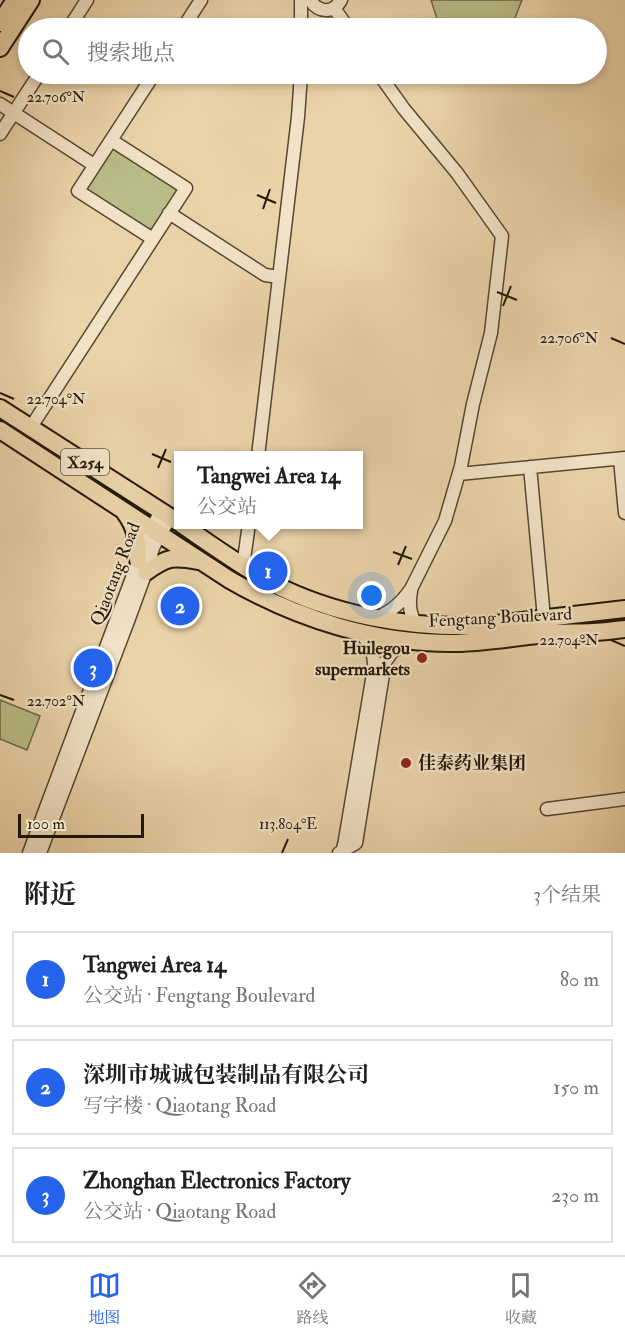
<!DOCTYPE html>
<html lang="zh">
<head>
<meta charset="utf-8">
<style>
  :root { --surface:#fff; --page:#f2f2f2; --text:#202124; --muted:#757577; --line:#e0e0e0; --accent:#2563eb }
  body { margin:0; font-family:"IM FELL Double Pica","Noto Serif SC",serif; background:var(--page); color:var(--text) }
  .scale { position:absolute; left:18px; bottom:15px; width:126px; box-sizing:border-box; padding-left:6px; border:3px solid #231809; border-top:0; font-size:16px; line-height:21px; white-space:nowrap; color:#231809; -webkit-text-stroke:4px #f2e2c7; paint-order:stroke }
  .you { position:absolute; left:372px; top:596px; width:21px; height:21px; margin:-15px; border:4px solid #fff; border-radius:50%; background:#1a73e8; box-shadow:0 0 0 9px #1a73e833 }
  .badge { display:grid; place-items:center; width:39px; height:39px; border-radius:50%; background:var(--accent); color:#fff; font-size:20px; font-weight:700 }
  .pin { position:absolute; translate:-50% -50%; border:3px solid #fff; box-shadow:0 2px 6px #0006 }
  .popup { position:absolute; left:174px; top:451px; width:189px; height:78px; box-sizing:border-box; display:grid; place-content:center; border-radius:0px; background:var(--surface); filter:drop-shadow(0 2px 4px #0005); font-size:20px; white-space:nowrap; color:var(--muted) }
  .popup b { font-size:22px; color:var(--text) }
  .popup::after { content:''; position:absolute; left:50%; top:100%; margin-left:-12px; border:12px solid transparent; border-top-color:var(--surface) }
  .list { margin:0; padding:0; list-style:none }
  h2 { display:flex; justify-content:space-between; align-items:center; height:78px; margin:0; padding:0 24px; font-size:26px }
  h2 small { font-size:20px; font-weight:400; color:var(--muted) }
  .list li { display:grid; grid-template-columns:39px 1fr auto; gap:18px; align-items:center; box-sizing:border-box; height:96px; margin:0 12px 12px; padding:0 12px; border:2px solid var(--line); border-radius:0px }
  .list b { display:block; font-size:22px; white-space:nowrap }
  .list p { margin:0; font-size:20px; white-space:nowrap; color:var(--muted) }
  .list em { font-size:20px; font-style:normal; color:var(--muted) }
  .icon { flex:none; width:33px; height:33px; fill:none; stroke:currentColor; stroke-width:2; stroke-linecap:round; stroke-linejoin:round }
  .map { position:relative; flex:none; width:625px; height:853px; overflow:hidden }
  .search { position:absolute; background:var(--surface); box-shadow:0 3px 9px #0003; left:18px; right:18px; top:18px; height:66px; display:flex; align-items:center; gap:15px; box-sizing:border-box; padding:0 21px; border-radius:33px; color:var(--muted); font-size:22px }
  .sheet { height:402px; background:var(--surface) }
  nav { display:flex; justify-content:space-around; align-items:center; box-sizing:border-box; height:84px; border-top:2px solid var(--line); background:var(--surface); font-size:16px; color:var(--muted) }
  nav a { display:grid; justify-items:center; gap:3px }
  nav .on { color:var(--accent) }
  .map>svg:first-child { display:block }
</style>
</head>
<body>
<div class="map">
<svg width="625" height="853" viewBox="0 0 625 853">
  <rect width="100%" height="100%" fill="#ebd3a9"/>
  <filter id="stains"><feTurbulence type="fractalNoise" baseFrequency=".00333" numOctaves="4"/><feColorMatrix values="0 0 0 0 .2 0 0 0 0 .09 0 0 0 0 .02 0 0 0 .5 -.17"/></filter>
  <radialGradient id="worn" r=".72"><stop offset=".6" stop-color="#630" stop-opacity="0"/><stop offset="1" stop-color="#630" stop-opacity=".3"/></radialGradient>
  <path fill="#b9bc87" stroke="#6e6a48" stroke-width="1.5" d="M431,0H522L511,28H440Z
    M112,145L180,189L152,233L83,190Z
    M0,700L40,716L27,750L0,739Z"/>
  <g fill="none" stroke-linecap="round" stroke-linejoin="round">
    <g stroke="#554731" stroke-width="15">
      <path id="minor" d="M310,0C319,13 333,14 341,0
        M334,8L348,28
        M69,28L87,0
        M183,28L201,0
        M301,28V0
        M0,104L94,165
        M0,134L39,74
        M169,213L265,275L279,277
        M153,239L78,191L154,74
        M31,427L186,188L111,140
        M258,456L298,117L301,74
        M620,459L625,513
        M530,467L544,618
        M459,474L625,458
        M243,566L249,524
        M411,591C409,603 409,614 417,625
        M376,618C392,611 401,603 411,589L445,521L461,466L473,404L491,333L502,236L457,173L404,109L379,74
        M547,809L625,799
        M29,853L148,535L161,511
        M40,853L128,621L146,572L153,548L160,534L171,517
        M339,853L356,843L385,662L392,652L409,640
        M342,853L345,840L374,668C375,653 370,642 359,632"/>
    </g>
    <g stroke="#231809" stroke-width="20">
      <path id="major" d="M0,23L15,0
        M0,48L31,0
        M0,408L178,522
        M0,430L230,580C299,620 377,644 457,643C490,642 523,636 557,633C569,632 581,633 593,632C604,632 614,630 625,629
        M125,513C136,527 138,543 138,560
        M181,524C210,544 239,565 270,582C333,615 407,628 478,626L625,609
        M146,572C167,557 173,556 198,561"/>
    </g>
    <use href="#minor" stroke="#f2e2c7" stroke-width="12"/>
    <use href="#major" stroke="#ebd3a9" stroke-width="16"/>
  </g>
  <path fill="none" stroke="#231809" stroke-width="2" d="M0,91L14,97M257,195L276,203M263,209L270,189M497,292L517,300M503,306L511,286M611,338L625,344M0,393L14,399M152,454L171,462M158,468L166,449M393,552L412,559M398,565L406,546M611,640L625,646M0,695L14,700M282,853L288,839"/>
  <g fill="#8f2418" stroke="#f2e2c7" stroke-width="2">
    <circle cx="422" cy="658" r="6"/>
    <circle cx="406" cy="763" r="6"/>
  </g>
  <g text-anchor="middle" stroke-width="4.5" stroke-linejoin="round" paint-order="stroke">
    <rect fill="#f2e2c7" stroke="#615542" stroke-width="1.5" x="61" y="449" width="48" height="26" rx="4.5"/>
    <g font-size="16" font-weight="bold" fill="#231809">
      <text x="85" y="468">X254</text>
    </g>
    <g font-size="18" fill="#231809" stroke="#f2e2c7">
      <text transform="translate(115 574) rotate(-69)" y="6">Qiaotang Road</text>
      <text transform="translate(500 617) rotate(-3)" y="6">Fengtang Boulevard</text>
    </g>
    <g font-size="18" font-weight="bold" fill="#231809" stroke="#f2e2c7" text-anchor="end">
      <text x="410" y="654">Huilegou<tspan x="410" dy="21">supermarkets</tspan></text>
      <text x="418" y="769" text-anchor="start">佳泰药业集团</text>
    </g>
  </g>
  <g font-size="15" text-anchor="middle" fill="#231809" stroke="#f2e2c7" stroke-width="4.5" stroke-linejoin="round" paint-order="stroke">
    <text x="56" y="102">22.706°N</text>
    <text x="569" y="343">22.706°N</text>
    <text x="56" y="404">22.704°N</text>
    <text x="569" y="645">22.704°N</text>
    <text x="56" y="706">22.702°N</text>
    <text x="288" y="829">113.804°E</text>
  </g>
  <rect width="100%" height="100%" filter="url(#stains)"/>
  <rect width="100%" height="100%" fill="url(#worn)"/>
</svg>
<div class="scale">100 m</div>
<div class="you"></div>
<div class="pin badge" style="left:268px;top:571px">1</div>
<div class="popup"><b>Tangwei Area 14</b>公交站</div>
<div class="pin badge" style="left:180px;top:606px">2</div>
<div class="pin badge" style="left:93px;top:668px">3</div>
<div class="search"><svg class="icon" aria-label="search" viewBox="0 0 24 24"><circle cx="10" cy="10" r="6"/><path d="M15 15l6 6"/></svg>搜索地点</div>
</div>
<section class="sheet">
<h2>附近<small>3个结果</small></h2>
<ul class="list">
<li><span class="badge">1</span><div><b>Tangwei Area 14</b><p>公交站 · Fengtang Boulevard</p></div><em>80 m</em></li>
<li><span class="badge">2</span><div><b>深圳市城诚包装制品有限公司</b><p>写字楼 · Qiaotang Road</p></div><em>150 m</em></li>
<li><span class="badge">3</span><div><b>Zhonghan Electronics Factory</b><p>公交站 · Qiaotang Road</p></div><em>230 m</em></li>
</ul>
</section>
<nav>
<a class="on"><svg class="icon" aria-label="map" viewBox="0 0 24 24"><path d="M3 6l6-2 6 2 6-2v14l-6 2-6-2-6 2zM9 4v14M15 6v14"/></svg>地图</a>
<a><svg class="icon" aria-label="directions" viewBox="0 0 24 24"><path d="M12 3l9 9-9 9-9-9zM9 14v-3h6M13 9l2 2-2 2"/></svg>路线</a>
<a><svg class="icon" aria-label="saved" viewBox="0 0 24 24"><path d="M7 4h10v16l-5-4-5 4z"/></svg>收藏</a>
</nav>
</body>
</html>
